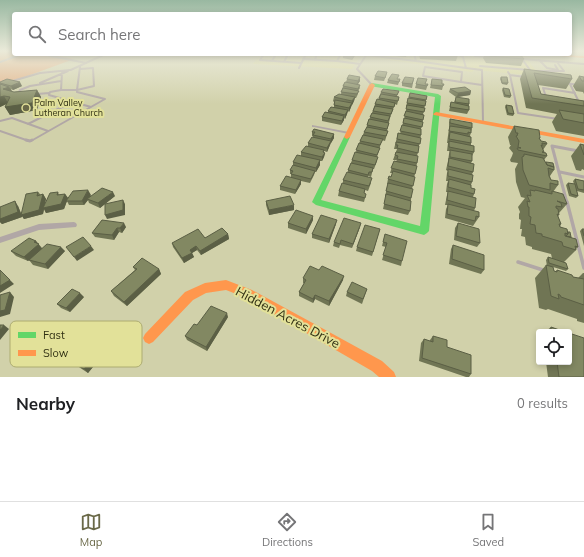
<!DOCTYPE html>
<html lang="en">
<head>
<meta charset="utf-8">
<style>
  :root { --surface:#fff; --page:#f2f2f2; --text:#202124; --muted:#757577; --line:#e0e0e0; --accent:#6a6948 }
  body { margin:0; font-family:Mulish,sans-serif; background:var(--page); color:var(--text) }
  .controls { position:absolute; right:12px; bottom:12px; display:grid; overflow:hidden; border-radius:4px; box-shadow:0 2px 6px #0003 }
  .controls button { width:36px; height:36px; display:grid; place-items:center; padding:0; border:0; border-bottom:1px solid var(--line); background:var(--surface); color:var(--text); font:20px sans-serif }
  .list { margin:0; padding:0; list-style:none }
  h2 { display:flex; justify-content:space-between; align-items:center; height:52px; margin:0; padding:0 16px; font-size:17px }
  h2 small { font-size:13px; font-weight:400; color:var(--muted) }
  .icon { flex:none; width:22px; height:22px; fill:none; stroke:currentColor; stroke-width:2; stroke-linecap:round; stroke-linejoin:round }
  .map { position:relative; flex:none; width:584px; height:377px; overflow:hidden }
  .search { position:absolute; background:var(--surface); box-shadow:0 2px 6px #0003; left:12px; right:12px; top:12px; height:44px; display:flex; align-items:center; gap:10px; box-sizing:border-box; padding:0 14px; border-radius:4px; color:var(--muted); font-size:15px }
  .sheet { height:124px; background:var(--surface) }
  nav { display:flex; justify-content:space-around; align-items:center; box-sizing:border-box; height:56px; border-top:1px solid var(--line); background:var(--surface); font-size:11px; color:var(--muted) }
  nav a { display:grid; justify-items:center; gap:2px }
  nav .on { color:var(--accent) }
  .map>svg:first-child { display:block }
</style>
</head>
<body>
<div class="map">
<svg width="584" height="377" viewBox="0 0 584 377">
  <rect width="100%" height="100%" fill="#d1d1aa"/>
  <path fill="#d6d597" d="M260,54L524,55L540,76L474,70L472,72L361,56L352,69L253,64Z"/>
  <path fill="#e3ae81" d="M0,51H14V54H49L74,59L0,86Z"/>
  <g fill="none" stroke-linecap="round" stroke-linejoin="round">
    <path stroke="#b1a7a6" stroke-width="2" d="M41,54L86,63
      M264,54L260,60L301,63
      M367,54L357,69L372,85
      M366,55L416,61L414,54
      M475,56L488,57
      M303,59L337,61L341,54
      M522,59L584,64
      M315,60L317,54
      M539,60L547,68L558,70L555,65
      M272,61L276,54
      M337,61L360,64
      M416,61L466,68L463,57L457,54
      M0,62L22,54
      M284,62L288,54
      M480,66L530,70L522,59H520
      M425,67L462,72L461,82L423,76Z
      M299,68L306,54
      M466,68L482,70L483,122
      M531,71H564L557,62
      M508,72L510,75L518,113L558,119
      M62,73L61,90L50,92L49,95L91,107
      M510,75L525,77
      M9,82L40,73L70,70
      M461,82L482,85
      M40,83L68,71
      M566,83L584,86
      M570,84L579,102
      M61,90H77L94,86L93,68L80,69
      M77,90L80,67
      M18,94L20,90L30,86L61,81
      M37,94L49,93
      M546,97L543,88L575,93
      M0,121L12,118L48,131
      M28,124L72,102
      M0,131L29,141
      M31,141L105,99L77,92V90"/>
    <path stroke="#b1a7a6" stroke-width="3" d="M26,140L30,141L32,140
      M560,172L584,177
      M567,203L552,146L584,152"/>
    <path stroke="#b1a7a6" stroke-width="3.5" d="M567,202L584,268
      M518,262L546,271"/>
    <path fill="#b1a7a6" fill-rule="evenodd" d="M103,54H108L71,71L68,70Z
      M312,125L349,132L351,133L349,134L314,127H312Z
      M74,222L76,223L77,225L76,227L39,230L0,243V237L39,224Z"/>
    <path fill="#63d668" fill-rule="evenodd" d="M372,83L438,94L441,96L429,231L427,233L424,235L316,205L312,202L344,137L347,135L350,137L321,200L420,226L435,97L370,86L369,85Z"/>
    <path fill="#ff974d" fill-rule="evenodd" d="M545,54L584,56V58L547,55Z
      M372,83L375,85L350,137L347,139L345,138L344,137L369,85Z
      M436,112L584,139V143L434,115L433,114Z
      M226,280L252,290L331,333L382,361L394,372L396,377H379L372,371L244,297L226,290L206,293L193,300L153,342L149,344L145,342L143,338L145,334L185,292L205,283Z"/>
  </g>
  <path fill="#707554" d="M322,54H333V56L322,55Z
    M343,54H356L352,60L343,58Z
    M384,54H407L406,57L384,55Z
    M419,54H458V55L456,61L420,59Z
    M485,54H515L524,59L521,66L486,63L483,58Z
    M524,69L572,79L566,89L538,85L541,94L584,101V136L556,131L552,122L557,114L526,108L520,79Z
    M375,76H386L384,81L374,80Z
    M579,76L584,77V94L583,92L576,91L573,86Z
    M360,77V81L358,84L360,88L358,91V94L356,98H355L354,101L351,107L349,112L348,111L347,114L345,119L344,118V120L341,125L322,121V117L328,113V111L334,107V102L333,101L334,97L341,94L343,86L346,82L347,79Z
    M501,77L508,83L507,85L502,84L500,79Z
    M414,78L412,88L402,86V83Z
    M418,78L425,84H428L426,90L415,88Z
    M398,79H400L398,85L387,83L388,80Z
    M432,79L442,84L443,86L442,90L430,88Z
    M0,82L22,86L13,90L11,89L12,92H14L37,90L41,97L37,110L10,115L5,107L7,104L0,107Z
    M503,88L511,96L510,98L504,97L502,90Z
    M450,89L471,91L470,95L457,97L469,104V110L467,114L449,111L451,102L454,103L456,97L449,92Z
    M399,91L397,96L399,97L397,105L395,104L390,118L387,131H388L385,141L382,140L377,157V161L374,169H373L371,177L368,176V177L371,183L368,191L365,190L364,193L365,198L364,202L338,196L339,191L343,183V180L348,172V170L351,163L352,160L356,152L360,141L363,135L364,132L366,129L367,125L372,113L375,104L378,100L381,92Z
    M410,93L427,96L424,108H425L423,114V120L421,129V135L417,156V163L412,189L410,211L408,215L383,209L386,196H385L388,184H387L388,179L391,177L393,173H390L394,161H396L397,160H393L397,149H394L398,133L400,134L402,126L406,113H405L407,107L406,106Z
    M506,105L514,114L513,116L507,115L505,107Z
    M450,119L472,128L470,136L471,143V145L474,152L472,156V161L471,163L473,172L472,174V182L471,185V188L474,194L473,197L475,208L474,211L479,217L473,226L445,218L446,209L448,205H445L447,195L448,192H446L447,184L448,181H446L447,173L448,171L446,170L448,161L449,154L450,151H447L448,143H447L449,128V123Z
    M514,126L540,138V139L541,141L547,144L543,150V153L547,156L544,160L546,163V162L554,170L550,176L551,180L558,185L553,192L567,204L559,213V215L558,216L561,224L560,227L568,232L578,247L576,249V250L564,262L568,269L566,271L553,267L554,271L555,272L557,270L573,277L578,278L583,273H584V323L577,321V319L548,309L546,310L539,308L535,278L546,265L547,266L546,260L548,257L552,258L551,254L532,249V247L526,245L525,237L521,236L522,229H520L521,220L519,219V214L520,212L518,207L525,198L521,197L516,182L515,169L518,163L511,162L510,160L512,156L513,153L509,148L511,145H510L508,137Z
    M312,132L334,134V138L331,143L330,145L327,152L324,151V153H325L324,157L322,161H320V165L316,172H315L314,175L310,183L301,181V184L295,194L280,190V186L291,177V174H290V170L293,166V162L301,156V152L308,146V143L313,137V136H312Z
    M580,144L584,145V170L582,169L581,171L576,170L571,156Z
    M575,179L584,181V193L577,191L578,196L576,198L569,196L566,185L568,183L574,184L573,181Z
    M38,192L41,195L43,194L46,199L44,206L58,192L59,195L65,194L68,198L91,195L90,196H115L100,208L89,203L88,200L84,205H69L67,201L64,209L46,213L44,209L43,214L24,219L22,216V217L2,224L0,222V207L18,206L21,213Z
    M266,201L294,210L269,215L266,205Z
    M102,220L126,227L122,233L119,232L114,240L95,237L92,233Z
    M313,220L306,234L288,228V223Z
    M458,223L480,243L477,247L454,240L455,228Z
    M336,224L329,243L312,238V234Z
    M360,227L352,248L340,245L339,248L333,246L334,242Z
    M380,229L372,256L356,251L357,247Z
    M582,229H584V246L580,231Z
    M228,234L229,239L201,255L197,250L192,253L194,257L184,263L173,247L172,243Z
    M385,234L402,261L401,266L382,260L386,247L382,246Z
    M36,241L42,248L65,251L48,269L33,265L29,260L34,256L28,261L16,256L11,251Z
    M453,245L484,270L481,274L449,264L451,249Z
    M133,267L159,269L161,274L127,306L114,296L111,291L135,270Z
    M303,278L343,280L329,306L315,299L313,303L299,296V292L304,283H303Z
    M367,289L362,304L346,296L347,292Z
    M84,297L70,312L61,308L57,304Z
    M228,317L207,351L187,340L185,336L197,325Z
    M551,327L565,332H545Z
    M433,336L447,347L471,374L469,377H466L419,361L421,343L424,339L430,341V340Z
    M57,352H99L102,356L88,373L62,356Z
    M546,362H569L584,377H548Z"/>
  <path fill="#5b5f45" d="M354,54H356L352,60L353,55Z
    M360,77V81L357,85L358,81Z
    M20,82L22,86L13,90L11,86Z
    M9,87L14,94L3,89Z
    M37,90L41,97L37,110L10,115L5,107Z
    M471,91L470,95L457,97L458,93Z
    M4,96L8,103L0,107V97Z
    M355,97L354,101L352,105V101Z
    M352,103L351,107L349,112V108Z
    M348,110L347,114L345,119V115Z
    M344,116V120L341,125L342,121Z
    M334,134V138L331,143V139Z
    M331,141L330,145L327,152V148Z
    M325,153L324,157L322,161V157Z
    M320,160V165L316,172V168Z
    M301,180V184L295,194L296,190Z
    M88,190L91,195L88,199H87L88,200L84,205L82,201Z
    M113,192L115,196L100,208L98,203Z
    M43,194L46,199L44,208L65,194L68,198L64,209L46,213L44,209L43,214L24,219L22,216V217L2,224L0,222V219L15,201L18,206L21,214Z
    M123,200L125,204V215L107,219L105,215Z
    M294,205V210L269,215V210Z
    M313,216V220L306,234V229Z
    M337,220L336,224L329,243V239Z
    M124,223L126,227L122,233L120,228Z
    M361,223L360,227L352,248L353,244Z
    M117,228L119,232L114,240L112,235Z
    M228,234L229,239L201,255L200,251Z
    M36,241L42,249L28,261L24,257L34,242Z
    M91,246L94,250L77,261L74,257Z
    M196,246L197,250L192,253L194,257L184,263L182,258L190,250Z
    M61,247L65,251L48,269L45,264Z
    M159,269L161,274L127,306L124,302Z
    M0,270L14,284L0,293Z
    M344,276L343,280L329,306V301Z
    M10,292L14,297L10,314L0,317V311Z
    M80,293L84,297L70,312L66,308Z
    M315,295V299L313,303V299Z
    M227,313L228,317L207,351L206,347Z
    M4,325L9,329L0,340V330Z
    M99,352L102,356L88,373L84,369Z"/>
  <path fill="#828862" stroke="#5b5f45" d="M446,54H458V55Z
    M487,54H520L524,59L489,56Z
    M524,69L571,75L572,79L534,73L541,94L584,101V106L532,98Z
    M378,71L387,72L385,78L375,76Z
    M392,74L399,75L397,79H400L399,82L388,80Z
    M349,75L360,77L358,81L347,79Z
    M579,76L584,77V81H582Z
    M405,77L414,78L412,84L402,83Z
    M501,77H507L508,83H502Z
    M418,78L427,79L425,84H428L427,86L416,84Z
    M7,79L20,82L11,86L0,83V82Z
    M432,79L442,80V84H444L443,86L431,85Z
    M345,82L360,85L358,89L343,86Z
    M0,84L9,87L3,89L14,92L37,90L32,103L5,107L10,97L4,96L0,97Z
    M465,87L471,91L458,93L450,89Z
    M343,88L359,91L357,94L341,92Z
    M503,88L509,89L511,96L505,95Z
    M383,89L399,91L397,95L381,92Z
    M410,93L427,96L426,100L409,97Z
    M339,94L355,97L352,101L334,97Z
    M381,94L399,97L398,101L379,98Z
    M456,97L469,99V104L455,102Z
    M408,98L426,101L425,106L407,103Z
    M377,99L395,103L394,107L375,104Z
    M335,100L352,103L349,108L334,105Z
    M451,102L469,106V110L450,107Z
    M407,105L425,108L424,112L406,109Z
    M506,105L512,106L514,114L508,113Z
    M375,106L393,109L391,114L373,111Z
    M331,107L348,110L345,115L328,111Z
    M559,110L584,114V123L563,119Z
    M406,111L424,115L423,120L404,116Z
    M325,112L344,116L342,121L322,117Z
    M372,113L390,116L388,121L370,117Z
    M404,118L423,122L422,127L403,123Z
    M369,119L389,123L387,129L367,125Z
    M450,119L472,123V128L450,123Z
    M402,125L421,129V135L400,131Z
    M450,126L471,129V133L468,132V134L449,131Z
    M514,126L539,130L540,138H539L541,141L546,142L547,144L542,143V146L541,145L544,152H542L546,153L547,156L518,150L517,148H521L518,147L519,141L516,136H517L518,133H516Z
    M367,127L388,131L386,136L364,132Z
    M314,129L334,134L331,139L313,135L315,132H312Z
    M450,132L471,137V143L449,139Z
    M398,133L421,138L420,144L397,139Z
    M363,135L383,139L380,145L360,141Z
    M312,137L331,141L327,148L308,143Z
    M449,141L474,146V152L449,147Z
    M396,142L419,146L418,153L397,148L398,145H396Z
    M359,143L380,148L377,155L356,150Z
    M580,144L584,145V155Z
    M306,146L324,150L323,152L325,153L322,157L301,152Z
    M450,150L472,154V161L450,157Z
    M355,152L378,157L375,165L352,160Z
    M396,152L418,156L417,163L397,159L398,156L395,155Z
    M524,154L543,158L547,165L554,167V170L548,168L549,176L551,180L558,181V185L550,183V190L529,185L523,170L522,157L524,156Z
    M297,155L320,160L316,168L293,162Z
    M449,158L474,164L473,172L448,166Z
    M394,161L417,166L415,174L391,168Z
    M546,162L553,163L554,167L547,165Z
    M351,163L373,168L372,172H369L368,175L348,170Z
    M293,165L315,171L311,179L291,174L293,171L290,170Z
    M448,169L473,175L472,182L448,176Z
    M393,171L415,177L413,186L388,179L389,176L391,177Z
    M347,172L372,178L369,186L343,180Z
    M286,176L301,180L296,190L280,186Z
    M449,179L471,185V188L475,189L474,194L448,187Z
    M575,179L584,181V190L578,189Z
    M342,183L365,189L364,193L366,194L365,198L339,191Z
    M388,183L413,189L411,198L386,191Z
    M568,183L575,184L578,196L571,194Z
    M102,188L113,192L98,203L87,199Z
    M88,190L82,201H66L73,191Z
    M530,190L535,191V190L552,194V191L563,194L567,204L557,201L561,203L562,207L556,206V208L558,209L559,215L557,214L561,224H559L560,227L567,229L568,234L565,233V236L576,239L578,247L575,246L576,250L563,246L562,242L542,236V234L536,233L535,225L530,224L531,217L529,216V207H528L527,201L530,202L527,195L531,196Z
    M448,191L476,198L475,208L447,200Z
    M38,192L37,196L43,194L39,210L21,215L26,194Z
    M58,192L57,195L65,194L61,204L43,208L50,193Z
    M386,194L411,201L410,211L384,204Z
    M290,196L294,205L269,210L266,201Z
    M123,200V210L105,215V204Z
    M15,201L18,212L0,219V207Z
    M448,204L479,212V217L476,216L475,221L447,214Z
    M296,210L313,216L306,229L288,223Z
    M321,215L337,220L329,239L312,234Z
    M344,218L361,223L353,244L341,240L340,244L334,242Z
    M102,220L124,223L120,228H117L112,235L92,233Z
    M458,223L479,229L480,243L456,236Z
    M365,225L380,229L373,252L357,247Z
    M222,228L228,234L200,251L196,246L190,250L192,253L182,258L172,243L198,229L205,238Z
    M582,229H584V236Z
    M568,232H570L571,237L566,236L568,234Z
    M385,234L407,241L402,261L383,255L387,243L383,242Z
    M83,237L91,246L74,257L66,247Z
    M29,238L36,241L34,242L39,244L24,257L11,251Z
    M47,244L61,247L45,264L29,260Z
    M453,245L484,255V270L452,259Z
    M548,257L566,263L568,269L549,263Z
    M142,258L159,269L124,302L111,291L137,269L133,267Z
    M546,265L553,267L554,271L557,272V270L572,275L573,277L584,279V305L561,297L560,295L558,294L559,299L551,296Z
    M310,266L319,270L322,266L344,276L329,301L315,295L313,299L299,292L306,280L303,278Z
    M0,270L10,280L0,286Z
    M352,282L367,289L363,299L347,292Z
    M72,289L80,293L66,308L57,304Z
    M10,292L5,310L0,311V295Z
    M211,306L227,313L206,347L185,336L194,324L197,325Z
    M0,325H4L0,330Z
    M551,327L565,332H551Z
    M569,333L584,338V377H559L557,362H569Z
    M73,336L99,352L84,369L57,352Z
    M433,336L447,340V347L471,355V374L422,358L424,339L433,342Z"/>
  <linearGradient id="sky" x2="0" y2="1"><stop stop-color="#99b8a1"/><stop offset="0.49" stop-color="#eaead9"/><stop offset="1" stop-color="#eaead9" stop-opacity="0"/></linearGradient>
  <rect width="584" height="104" fill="url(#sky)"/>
  <circle fill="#6a6948" stroke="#e2e199" stroke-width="1.5" cx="26" cy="108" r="4"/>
  <g text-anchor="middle" stroke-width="4" stroke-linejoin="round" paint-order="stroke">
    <g font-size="9" fill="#323114" stroke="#e2e199" text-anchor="start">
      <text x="34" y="106">Palm Valley<tspan x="34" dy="10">Lutheran Church</tspan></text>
    </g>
    <g font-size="13" fill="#323114" stroke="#e2e199">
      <text transform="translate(288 317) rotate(28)" y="5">Hidden Acres Drive</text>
    </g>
  </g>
  <rect x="10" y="321" width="132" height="46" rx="6" fill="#e2e199" stroke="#adac71" stroke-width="1"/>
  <rect x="18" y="332" width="18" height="6" fill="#63d668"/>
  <rect x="18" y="350" width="18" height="6" fill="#ff974d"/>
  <g font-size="11" fill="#323114">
    <text x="43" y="339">Fast</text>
    <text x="43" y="357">Slow</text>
  </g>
</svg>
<div class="controls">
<button><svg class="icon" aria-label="locate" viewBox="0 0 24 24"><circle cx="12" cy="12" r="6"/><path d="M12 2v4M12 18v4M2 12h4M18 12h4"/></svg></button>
</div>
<div class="search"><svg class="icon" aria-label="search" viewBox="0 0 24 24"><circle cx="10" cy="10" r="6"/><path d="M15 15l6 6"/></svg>Search here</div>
</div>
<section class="sheet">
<h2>Nearby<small>0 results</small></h2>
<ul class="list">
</ul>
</section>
<nav>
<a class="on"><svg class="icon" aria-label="map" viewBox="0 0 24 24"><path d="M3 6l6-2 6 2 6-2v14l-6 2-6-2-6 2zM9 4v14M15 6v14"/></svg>Map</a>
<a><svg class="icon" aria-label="directions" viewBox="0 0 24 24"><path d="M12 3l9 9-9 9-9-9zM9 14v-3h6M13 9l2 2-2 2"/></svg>Directions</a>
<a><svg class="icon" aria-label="saved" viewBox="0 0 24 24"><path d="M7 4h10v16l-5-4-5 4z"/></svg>Saved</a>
</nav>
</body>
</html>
